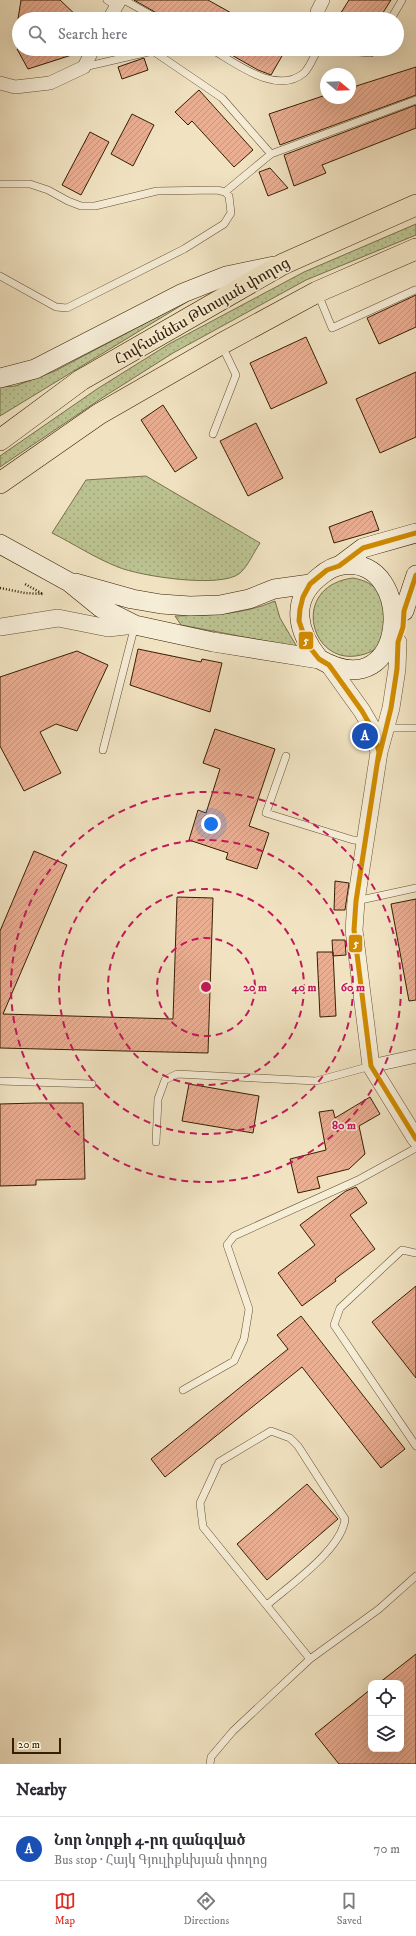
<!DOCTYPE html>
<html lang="en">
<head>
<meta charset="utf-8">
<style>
  :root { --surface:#fff; --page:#f7f7f7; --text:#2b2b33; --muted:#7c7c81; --line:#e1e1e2; --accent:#d93025 }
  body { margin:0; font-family:"IM FELL DW Pica","Noto Serif Armenian",serif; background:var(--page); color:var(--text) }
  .controls { position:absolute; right:12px; bottom:12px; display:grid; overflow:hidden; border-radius:8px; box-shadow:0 4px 16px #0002 }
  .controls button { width:36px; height:36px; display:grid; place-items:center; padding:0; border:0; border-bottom:1px solid var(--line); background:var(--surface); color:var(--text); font:20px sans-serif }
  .compass { position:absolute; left:320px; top:68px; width:36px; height:36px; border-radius:50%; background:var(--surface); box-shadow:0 4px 16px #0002; rotate:109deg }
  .scale { position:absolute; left:12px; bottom:10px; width:49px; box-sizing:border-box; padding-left:4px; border:2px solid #361f00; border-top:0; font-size:11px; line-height:14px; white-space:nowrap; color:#361f00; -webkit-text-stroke:3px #f6edd7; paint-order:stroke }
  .you { position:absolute; left:211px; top:824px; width:14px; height:14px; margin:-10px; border:3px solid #fff; border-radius:50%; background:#1a73e8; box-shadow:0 0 0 6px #1a73e833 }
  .badge { display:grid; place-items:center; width:26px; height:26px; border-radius:50%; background:var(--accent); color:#fff; font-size:13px; font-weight:700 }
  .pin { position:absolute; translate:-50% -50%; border:2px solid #fff; box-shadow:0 1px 4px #0006 }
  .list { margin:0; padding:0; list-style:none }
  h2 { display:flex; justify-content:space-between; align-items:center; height:52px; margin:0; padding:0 16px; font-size:17px }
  h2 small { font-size:13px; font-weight:400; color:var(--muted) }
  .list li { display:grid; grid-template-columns:26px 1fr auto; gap:12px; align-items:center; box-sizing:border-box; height:64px; padding:0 16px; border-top:1px solid var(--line) }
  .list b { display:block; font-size:15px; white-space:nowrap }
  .list p { margin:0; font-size:13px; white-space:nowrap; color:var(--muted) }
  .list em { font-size:13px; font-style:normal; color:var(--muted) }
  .icon { flex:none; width:22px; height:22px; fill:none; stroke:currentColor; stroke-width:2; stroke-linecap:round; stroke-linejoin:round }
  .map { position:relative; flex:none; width:416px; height:1764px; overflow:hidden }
  .search { position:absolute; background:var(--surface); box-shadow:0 4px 16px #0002; left:12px; right:12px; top:12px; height:44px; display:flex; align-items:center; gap:10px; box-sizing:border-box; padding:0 14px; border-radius:22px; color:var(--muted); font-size:15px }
  .sheet { height:116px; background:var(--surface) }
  nav { display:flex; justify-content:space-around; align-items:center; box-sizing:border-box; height:56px; border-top:1px solid var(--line); background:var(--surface); font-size:11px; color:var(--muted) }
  nav a { display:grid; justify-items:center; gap:2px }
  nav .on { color:var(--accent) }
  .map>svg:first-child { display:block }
</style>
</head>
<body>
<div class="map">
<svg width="416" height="1764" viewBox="0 0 416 1764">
  <defs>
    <pattern id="grass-dots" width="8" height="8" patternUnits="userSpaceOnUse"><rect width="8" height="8" fill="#bcc392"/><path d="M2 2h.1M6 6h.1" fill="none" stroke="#a2a77c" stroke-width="1.8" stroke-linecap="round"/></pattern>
    <pattern id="building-hatch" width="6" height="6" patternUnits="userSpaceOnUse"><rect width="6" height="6" fill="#eaae93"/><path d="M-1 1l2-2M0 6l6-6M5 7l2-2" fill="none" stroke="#c9957d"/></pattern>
  </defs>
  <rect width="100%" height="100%" fill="#f1e3c2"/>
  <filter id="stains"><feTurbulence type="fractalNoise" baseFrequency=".005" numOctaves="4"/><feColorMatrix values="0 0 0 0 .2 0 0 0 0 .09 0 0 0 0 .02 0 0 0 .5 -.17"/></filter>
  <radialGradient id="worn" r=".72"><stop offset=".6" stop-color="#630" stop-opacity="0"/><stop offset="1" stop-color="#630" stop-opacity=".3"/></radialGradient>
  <path fill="url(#grass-dots)" stroke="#797149" d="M416,224V235L306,280L173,353L105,396L0,467V456L97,389L169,344L304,272Z
    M195,297L0,416V387L15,386L55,371Z
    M146,476L260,543C254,552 248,566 240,573C222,589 139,576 118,567C95,558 74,544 52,533L86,480Z
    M353,578C379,583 379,594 391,616C387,625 384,639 377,647C374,651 366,654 361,655C310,668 289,586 353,578Z
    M275,601L280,618L297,647L181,625L175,616C210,615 242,615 275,601Z"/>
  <path fill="url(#building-hatch)" stroke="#361f00" d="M21,0H60L80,19H18Z
    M134,0H208L242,19H167Z
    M349,0H391L379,19H337Z
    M17,49H81V52L28,69Z
    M221,49H286L271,75L258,70Z
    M144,58L148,70L122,79L118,67Z
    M416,67V95L280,145L269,114L326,95V98H350V88Z
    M199,90L253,150L234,167L192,121L188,125L175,112Z
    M416,105V128L322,165L326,173L294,186L284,155Z
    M132,114L154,125L133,166L111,154Z
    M90,132L109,142L81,195L62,185Z
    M270,168L288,188L268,196L259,172Z
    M416,295V327L379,344L367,318Z
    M306,337L327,383L271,409L250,363Z
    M416,372V437L380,453L356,399Z
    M163,405L197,458L175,472L141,420Z
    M256,423L283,478L248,496L220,441Z
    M372,511L379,530L334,543L329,527Z
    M138,649L201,662L202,659L222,663L210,712L130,685Z
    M77,651L108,665L77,731L56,724L40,732L61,773L24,791L0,746V677Z
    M215,729L275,749L249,826L269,833L257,869L226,859L228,853L189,840L198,810L206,813L220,769L203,763Z
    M34,851L67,865L3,1014L173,1019L177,897L213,898L208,1053L0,1048V931Z
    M335,881L349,883L345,910H334Z
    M416,899V1000L409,1001L391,904Z
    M332,940H345L346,955L333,956Z
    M317,952H333L336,1016L320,1017Z
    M189,1084L259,1096L253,1133L182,1121Z
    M370,1097L380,1114L359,1126L365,1154L349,1169L317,1177L320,1188L298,1193L290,1159L326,1150L319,1112L333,1110L335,1118Z
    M37,1103H83L85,1179L36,1180V1185L0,1186V1104Z
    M356,1187L367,1203L350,1215L375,1249L335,1279L336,1281L302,1306L278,1273L315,1245L300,1225L346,1191Z
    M416,1286V1378L372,1322Z
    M301,1316L405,1449L381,1468L302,1367L165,1477L151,1459L288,1349L277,1335Z
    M307,1484L338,1519L267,1580L237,1544Z
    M416,1654V1764H339L315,1734L371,1689V1749H401V1683H379Z"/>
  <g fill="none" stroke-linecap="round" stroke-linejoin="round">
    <g stroke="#655030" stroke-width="8">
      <path id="service" d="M107,0L116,6
        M124,0L158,19
        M391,19L402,0
        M211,49C236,63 276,96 304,73C310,67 314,56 318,49
        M320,49L371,53L374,49
        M84,67L153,51L222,98L271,154
        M0,184H30L48,190L68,201L81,206H95L157,191L217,190L225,192L229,196L231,213L224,224L184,249L67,308L56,307L0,276
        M225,192L271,154L416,100
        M318,294L332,328L415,290
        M213,434L236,375L222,346
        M387,728H416
        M103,750L135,625
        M286,756L266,813L353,840L365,841
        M356,901L416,888
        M0,1081L92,1084
        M156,1142L158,1099L165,1080L177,1074L316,1081L371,1066
        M416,1253L402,1250L340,1308L334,1325L416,1446
        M183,1390L234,1361L244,1339L249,1309L227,1245L234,1236L358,1180L416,1148
        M267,1605C290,1585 342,1549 345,1519L298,1446L290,1438L271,1431L219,1462L200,1503L203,1527L310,1659
        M210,1764L211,1757L233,1731L310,1659L379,1609L416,1576"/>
    </g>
    <g stroke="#655030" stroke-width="14">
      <path id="minor" d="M317,12L323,0
        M109,19L120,0
        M0,83L15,87L50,83L84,67L93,49
        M371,1066L416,1056"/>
    </g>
    <g stroke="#655030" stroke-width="18">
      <path id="tertiary" d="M0,627L58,618L108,628L135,625
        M398,642L397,669L391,708L379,752L356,901L354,930L371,1066L416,1139
        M329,665L362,711L373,730L379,752"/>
    </g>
    <g stroke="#361f00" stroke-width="20">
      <path id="secondary" d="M0,378L35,369L183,293L226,276L274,266
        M0,544L69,582L101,608L135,625L213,642L319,659C410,711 416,555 343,565C333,566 326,571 319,577C289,601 298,633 319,659
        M339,566L363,548L416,533
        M75,583L132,599L161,604L190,606L220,605L249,599L274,589L310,584
        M404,611L416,575"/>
    </g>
    <g stroke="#361f00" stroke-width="22">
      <path id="primary" d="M0,440L81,380L283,264L416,205
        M0,483L99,414L221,344L317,292L416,249"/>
    </g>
    <path stroke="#361f00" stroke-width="2.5" stroke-dasharray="1 2" stroke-linecap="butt" d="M0,588L25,593L43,594L25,584"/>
    <use href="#service" stroke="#f6edd7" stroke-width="7"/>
    <use href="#minor" stroke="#f6edd7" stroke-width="13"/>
    <use href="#tertiary" stroke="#f6edd7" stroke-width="17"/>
    <use href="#secondary" stroke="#f6edd7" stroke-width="19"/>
    <use href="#primary" stroke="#f1e3c2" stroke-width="21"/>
    <g stroke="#f6edd7" stroke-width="8">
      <path id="bus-1" d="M416,533L363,548L339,566L327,570L310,584L303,597L300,609L299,621L307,644L319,659L329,665L362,711L373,730L379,752L356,901L354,930L371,1066L416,1139
        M378,761L391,708L397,669L398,642L403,627L404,611L416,575"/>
    </g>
    <use href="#bus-1" stroke="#d08b00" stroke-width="5"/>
  </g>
  <g fill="none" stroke="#c2185b" stroke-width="2" stroke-dasharray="7 5">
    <circle cx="206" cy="987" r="49"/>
    <circle cx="206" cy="987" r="98"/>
    <circle cx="206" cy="987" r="147"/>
    <circle cx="206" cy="987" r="195"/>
  </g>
  <g text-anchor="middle" stroke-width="3" stroke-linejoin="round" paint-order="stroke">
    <g font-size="15" fill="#361f00" stroke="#f6edd7">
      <text transform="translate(202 311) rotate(-30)" y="5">Հովհաննես Թևոսյան փողոց</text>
    </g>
  </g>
  <circle cx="206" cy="987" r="6" fill="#c2185b" stroke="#f6edd7" stroke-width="2"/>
  <g font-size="12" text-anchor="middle" font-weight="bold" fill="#c2185b" stroke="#f6edd7" stroke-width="3" stroke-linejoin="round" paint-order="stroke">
    <text x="255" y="991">20 m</text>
    <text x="304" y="991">40 m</text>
    <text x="353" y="991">60 m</text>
    <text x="344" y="1129">80 m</text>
  </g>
  <g stroke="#f6edd7" stroke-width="1.5">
    <rect x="298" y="631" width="16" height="19" rx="4" fill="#d08b00"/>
    <rect x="348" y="934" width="15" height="19" rx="4" fill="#d08b00"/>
  </g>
  <g font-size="11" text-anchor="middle" font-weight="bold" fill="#fff">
    <text x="306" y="644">5</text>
    <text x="356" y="947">5</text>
  </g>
  <rect width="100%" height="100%" filter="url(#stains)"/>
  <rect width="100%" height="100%" fill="url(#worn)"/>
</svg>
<div class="controls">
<button><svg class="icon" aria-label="locate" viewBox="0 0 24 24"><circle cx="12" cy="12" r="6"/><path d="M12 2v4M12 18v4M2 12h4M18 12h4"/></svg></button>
<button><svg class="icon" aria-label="layers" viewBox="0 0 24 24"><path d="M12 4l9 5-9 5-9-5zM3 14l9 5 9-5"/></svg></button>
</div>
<svg class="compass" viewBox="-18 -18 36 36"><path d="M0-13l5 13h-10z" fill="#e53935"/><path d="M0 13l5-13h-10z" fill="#7c7c81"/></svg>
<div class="scale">20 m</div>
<div class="you"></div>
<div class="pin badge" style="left:365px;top:736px;background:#1a4fb4">A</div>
<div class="search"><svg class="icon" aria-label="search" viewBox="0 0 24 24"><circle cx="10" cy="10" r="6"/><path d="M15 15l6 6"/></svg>Search here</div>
</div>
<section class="sheet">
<h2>Nearby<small></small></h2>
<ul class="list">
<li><span class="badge" style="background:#1a4fb4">A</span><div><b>Նոր Նորքի 4-րդ զանգված</b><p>Bus stop · Հայկ Գյուլիքևխյան փողոց</p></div><em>70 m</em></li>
</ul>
</section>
<nav>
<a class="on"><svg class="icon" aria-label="map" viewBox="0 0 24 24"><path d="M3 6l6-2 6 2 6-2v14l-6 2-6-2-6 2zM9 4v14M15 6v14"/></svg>Map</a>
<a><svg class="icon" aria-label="directions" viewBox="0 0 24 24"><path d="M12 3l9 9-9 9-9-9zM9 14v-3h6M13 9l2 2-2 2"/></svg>Directions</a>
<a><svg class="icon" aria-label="saved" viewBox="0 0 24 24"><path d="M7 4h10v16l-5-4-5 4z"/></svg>Saved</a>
</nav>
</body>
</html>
